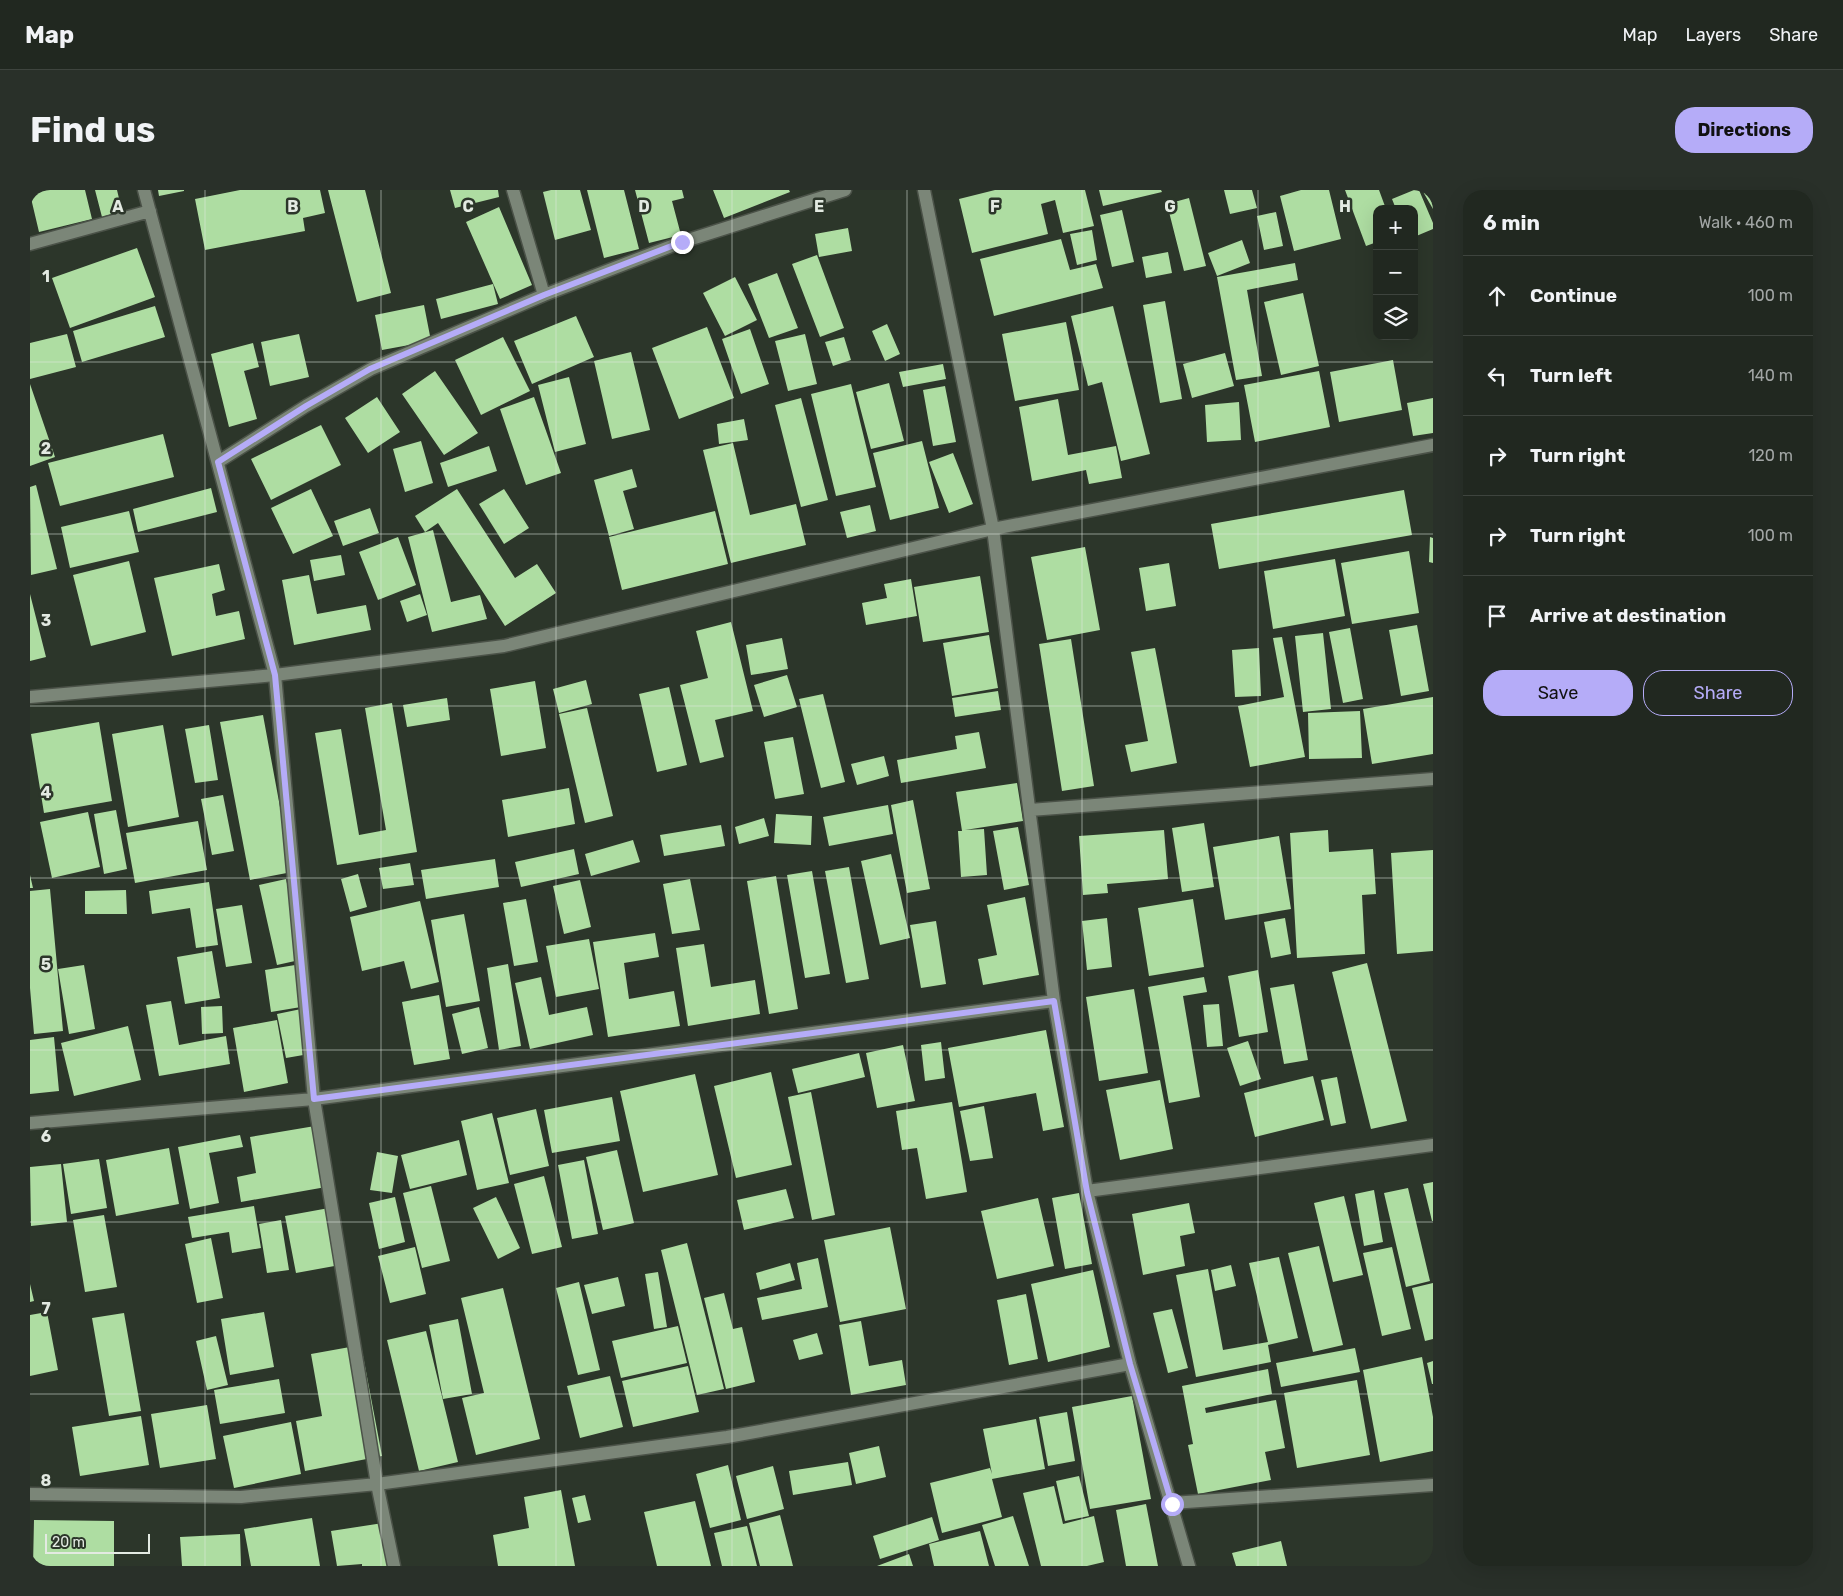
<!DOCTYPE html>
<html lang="en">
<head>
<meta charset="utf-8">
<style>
  :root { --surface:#212820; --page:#293029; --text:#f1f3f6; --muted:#a2a6a5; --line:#3e443e; --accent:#b5acf8 }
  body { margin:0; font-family:Rubik,sans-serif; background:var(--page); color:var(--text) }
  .controls { position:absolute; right:15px; top:15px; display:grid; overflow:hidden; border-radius:10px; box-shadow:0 5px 20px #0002 }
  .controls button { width:45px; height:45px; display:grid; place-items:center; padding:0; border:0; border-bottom:1px solid var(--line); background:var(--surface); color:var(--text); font:25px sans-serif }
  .scale { position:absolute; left:15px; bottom:12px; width:105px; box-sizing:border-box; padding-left:5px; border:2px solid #e3eae2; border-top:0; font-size:14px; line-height:18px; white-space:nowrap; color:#e3eae2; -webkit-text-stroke:4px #2c362a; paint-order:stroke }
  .stop { position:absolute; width:15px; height:15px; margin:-11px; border:4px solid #b5acf8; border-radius:50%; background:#fff }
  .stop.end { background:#b5acf8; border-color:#fff; box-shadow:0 1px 5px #0008 }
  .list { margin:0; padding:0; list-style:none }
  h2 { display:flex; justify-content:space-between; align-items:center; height:65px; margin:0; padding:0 20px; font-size:21px }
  h2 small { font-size:16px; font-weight:400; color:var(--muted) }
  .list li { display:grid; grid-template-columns:32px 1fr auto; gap:15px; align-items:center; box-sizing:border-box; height:80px; padding:0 20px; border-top:1px solid var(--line) }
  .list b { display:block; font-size:19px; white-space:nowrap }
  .list em { font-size:16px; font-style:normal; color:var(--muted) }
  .actions { display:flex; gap:10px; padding:15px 20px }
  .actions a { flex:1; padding:11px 0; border:1px solid var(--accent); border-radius:20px; text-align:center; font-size:18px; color:var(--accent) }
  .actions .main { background:var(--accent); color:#111 }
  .icon { flex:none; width:28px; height:28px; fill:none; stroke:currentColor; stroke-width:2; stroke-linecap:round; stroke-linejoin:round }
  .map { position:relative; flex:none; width:1403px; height:1376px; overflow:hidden; border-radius:20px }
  header { display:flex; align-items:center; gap:30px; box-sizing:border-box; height:70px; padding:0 25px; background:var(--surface); border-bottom:1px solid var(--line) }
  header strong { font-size:24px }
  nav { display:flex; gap:28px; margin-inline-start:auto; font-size:18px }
  .intro { display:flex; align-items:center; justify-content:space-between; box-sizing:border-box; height:120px; padding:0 30px }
  h1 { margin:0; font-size:35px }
  .button { padding:12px 22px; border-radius:20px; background:var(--accent); color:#111; font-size:18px; font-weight:700 }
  main { display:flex; gap:30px; padding:0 30px }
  aside { flex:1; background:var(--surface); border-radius:20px; box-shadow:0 5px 20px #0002 }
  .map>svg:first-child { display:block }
</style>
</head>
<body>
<header>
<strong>Map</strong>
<nav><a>Map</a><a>Layers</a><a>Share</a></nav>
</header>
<div class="intro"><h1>Find us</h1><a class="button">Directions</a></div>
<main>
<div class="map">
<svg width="1403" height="1376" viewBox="0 0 1403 1376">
  <rect width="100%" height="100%" fill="#2c362a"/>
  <path fill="#aedda2" d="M16,0H55L62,29L9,42L0,4Z
    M65,0H87L92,21L72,27Z
    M128,0H154V1L129,6Z
    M210,0H290L295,23L273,28L275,41L175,60L165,9Z
    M298,0H335L361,103L327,112Z
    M420,0H468L469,7L425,18Z
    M521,0H550L561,40L525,50L513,2Z
    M557,0H594L609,59L574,68Z
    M605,0H652L654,8L642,11L651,45L619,53Z
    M683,0H759L760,2L694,28Z
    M965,0H1055L1064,36L1033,43L1025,10L1011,14L1018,44L942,63L929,9Z
    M1069,0H1131L1132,2L1073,16Z
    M1194,0H1222L1227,18L1200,24Z
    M1271,0H1299L1311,49L1264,61L1250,6Z
    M1315,0H1349L1356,19H1347V52L1336,56Z
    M1384,0H1389L1403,33V39L1384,47V19H1366L1362,9Z
    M1392,0H1403V19Z
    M1159,8L1176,76L1154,81L1137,14Z
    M469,17L502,95L470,109L436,32Z
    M1092,20L1104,72L1082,77L1070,25Z
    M1246,22L1253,56L1234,60L1227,26Z
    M818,38L822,61L789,67L785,44Z
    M1062,40L1067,70L1047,75L1040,44Z
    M1031,49L1040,80L1066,74L1073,98L964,126L950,69Z
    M1212,50L1220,73L1187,86L1178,63Z
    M107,58L125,107L40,138L22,88Z
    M1138,62L1142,83L1116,88L1112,67Z
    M787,65L814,138L790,147L762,74Z
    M1265,73L1268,90L1217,100L1232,186L1206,190L1187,87Z
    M747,83L768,138L739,148L718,94Z
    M705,87L727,130L695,146L673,103Z
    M463,94L468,114L411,129L406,109Z
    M1273,103L1289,176L1251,185L1234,112Z
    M1135,111L1152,209L1130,213L1113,115Z
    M394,115L401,151L352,160L345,125Z
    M125,116L135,147L52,172L43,141Z
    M1083,116L1120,264L1091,271L1072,192L1058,196L1041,126Z
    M546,126L564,167L502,194L484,151Z
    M1036,132L1049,200L985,211L972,144Z
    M857,134L870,164L855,171L842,141Z
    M677,137L704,208L649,229L622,158Z
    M720,139L739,194L711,204L692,149Z
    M37,144L46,177L0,189V153Z
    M269,144L279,187L240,196L231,152Z
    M775,144L787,194L758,201L745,151Z
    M473,147L500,201L451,225L425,170Z
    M814,147L821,170L803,176L795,152Z
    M223,153L229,177L214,181L227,229L199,237L181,164Z
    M601,162L620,240L582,249L564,171Z
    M1195,163L1204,196L1162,208L1153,174Z
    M1363,170L1372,220L1309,232L1300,182Z
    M913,174L916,189L873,197L869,182Z
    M405,181L448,243L414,265L372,204Z
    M1289,181L1300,237L1225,252L1214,195Z
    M539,187L556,254L525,262L508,195Z
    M859,193L874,251L841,259L826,202Z
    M0,194L25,267L0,276Z
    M821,194L846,297L806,306L781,204Z
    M915,196L926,252L903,256L893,200Z
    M347,207L370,242L338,263L315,228Z
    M504,207L531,283L496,295L470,219Z
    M771,208L798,310L771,317L745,215Z
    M1403,208V243L1383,246L1377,213Z
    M1028,209L1038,265L1086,256L1092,288L1059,294L1056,280L1002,291L989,217Z
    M1209,212L1211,250L1177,252L1175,215Z
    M714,229L718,250L689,254L687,234Z
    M291,235L311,275L241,310L221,269Z
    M133,244L144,287L30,316L18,273Z
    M391,251L403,293L375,302L363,259Z
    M892,251L909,318L860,330L843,263Z
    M703,253L720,325L766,314L776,355L701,373L673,260Z
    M459,256L467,281L418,297L410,273Z
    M923,263L943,314L919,323L899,272Z
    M602,279L607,297L593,301L604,339L579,346L564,290Z
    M6,295L27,379L1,385L0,297Z
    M181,298L187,322L108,342L103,319Z
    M281,299L303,346L263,364L241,318Z
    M427,299L485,388L507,374L526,403L475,436L408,333L395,342L385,326Z
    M474,299L499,338L474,354L449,314Z
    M1374,300L1382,345L1189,379L1181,334Z
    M840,315L846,341L817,348L810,322Z
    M340,318L349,343L313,356L304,331Z
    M99,321L109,362L40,378L31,337Z
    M685,321L698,374L592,400L579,347Z
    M403,340L421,412L450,405L457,429L402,442L378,347Z
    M368,347L386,395L348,410L329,362Z
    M1400,347L1403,348V373L1399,372Z
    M1055,357L1070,440L1017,450L1001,367Z
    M1379,361L1389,423L1322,434L1311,373Z
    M311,365L315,385L284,391L280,370Z
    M1305,369L1315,426L1243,439L1234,381Z
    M99,371L116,442L61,456L43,385Z
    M1139,373L1146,416L1116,421L1109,378Z
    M189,374L195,400L182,404L186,426L209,421L215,449L142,466L124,388Z
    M279,385L287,424L336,415L341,440L264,455L252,390Z
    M950,386L959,442L893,452L884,397Z
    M881,389L887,426L836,435L832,413L857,408L854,394Z
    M0,404L16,467L0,471Z
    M390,404L397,425L377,432L370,411Z
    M701,432L723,521L685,530L694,567L670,573L650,495L678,488L666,441Z
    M1387,435L1399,501L1371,506L1359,440Z
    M1320,438L1333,509L1313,513L1299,442Z
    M1293,443L1301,519L1273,522L1265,446Z
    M959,445L968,498L922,506L913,453Z
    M1252,447L1275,567L1220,577L1208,516L1254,507L1243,448Z
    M752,448L758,479L721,485L716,455Z
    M1041,449L1064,596L1032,601L1009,454Z
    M1125,458L1147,573L1101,582L1095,555L1118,551L1101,462Z
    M1229,458L1231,506L1205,507L1202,460Z
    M757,485L767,517L734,527L724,495Z
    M556,490L562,514L529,523L523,499Z
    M505,491L516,558L471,566L460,499Z
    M639,497L657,575L627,582L609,504Z
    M968,501L971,520L925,527L922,508Z
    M793,504L815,592L791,598L769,509Z
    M1403,507V564L1342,574L1333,519Z
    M417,508L420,530L377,537L373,515Z
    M362,513L387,662L307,675L285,543L311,539L329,645L356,640L335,518Z
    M557,518L583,626L555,633L529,524Z
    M1330,521L1332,568L1279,569L1278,523Z
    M233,525L262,682L220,690L190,532Z
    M69,532L82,611L14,623L1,544Z
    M133,535L149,627L98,637L82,544Z
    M179,535L188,590L165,593L155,539Z
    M949,542L956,578L871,593L867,570L927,559L925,546Z
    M763,547L774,604L745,609L734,552Z
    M854,566L859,586L827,595L821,574Z
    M987,593L993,631L935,640L954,639L957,685L931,687L928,641H932L926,602Z
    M539,598L545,634L478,647L472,610Z
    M193,605L204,661L182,665L171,609Z
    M883,610L900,699L877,703L861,615Z
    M858,615L863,644L799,656L793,627Z
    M86,620L97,679L74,684L64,624Z
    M58,622L70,677L22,688L10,632Z
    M746,624L782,626L781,655L744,653Z
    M734,628L739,646L709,654L705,637Z
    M168,631L177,680L105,693L96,643Z
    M1174,633L1184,697L1152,702L1142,638Z
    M691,635L695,656L634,666L630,645Z
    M988,637L999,695L974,700L963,641Z
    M1134,640L1138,689L1077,694L1078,703L1053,705L1049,646Z
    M1298,640L1299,662L1343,659L1346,704L1332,705L1335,764L1267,768L1260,643Z
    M1249,646L1261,719L1195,730L1183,657Z
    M603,650L610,672L561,686L555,664Z
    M544,659L549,684L491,697L485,672Z
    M1403,660V761L1367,764L1361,663Z
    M861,664L880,748L850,755L831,671Z
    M465,669L469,697L396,709L391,680Z
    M380,673L384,695L353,699L349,678Z
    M819,677L839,789L816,793L795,681Z
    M782,681L800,784L775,788L757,685Z
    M328,684L337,717L320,722L311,689Z
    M0,685L3,698H0Z
    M746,686L768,819L739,824L717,691Z
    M256,689L274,769L247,775L229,695Z
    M660,689L670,740L642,744L633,694Z
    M550,690L561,737L534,744L523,696Z
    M179,692L188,755L166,758L160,718L122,724L119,701Z
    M20,699L33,841L4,844L0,798V701Z
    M96,700L97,724H55V701Z
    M995,707L1009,785L953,795L948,769L967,765L957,715Z
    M496,709L508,772L484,776L473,713Z
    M1163,709L1174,777L1119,786L1108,718Z
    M390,711L409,792L381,799L374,771L332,781L320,727Z
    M212,715L222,773L196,777L186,719Z
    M434,724L450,811L416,817L401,730Z
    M1077,728L1082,777L1057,780L1052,731Z
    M1255,728L1261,764L1241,768L1234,732Z
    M906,731L916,794L891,798L880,735Z
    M625,743L629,767L594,773L599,809L644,801L650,836L578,847L563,752Z
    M559,749L569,799L526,807L516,756Z
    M674,754L681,797L725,790L730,824L658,836L646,758Z
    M182,761L190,808L155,814L147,767Z
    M1337,773L1377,931L1341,939L1302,782Z
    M271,774L277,816L241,822L235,780Z
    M478,774L491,856L469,860L457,778Z
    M54,775L65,839L39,844L28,779Z
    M1228,780L1238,842L1209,847L1198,786Z
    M511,787L519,825L557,817L563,845L500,859L485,793Z
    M1174,787L1177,802L1153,806L1170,907L1139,913L1118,797Z
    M1264,794L1278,870L1254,874L1240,798Z
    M1104,799L1118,883L1069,891L1056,807Z
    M409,805L420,869L384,875L372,812Z
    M141,811L149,855L196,846L200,874L129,886L116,815Z
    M1189,814L1193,856L1177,857L1173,815Z
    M192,816L193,843L172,844L171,817Z
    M449,817L458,858L432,864L422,824Z
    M276,818L285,863L256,868L247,824Z
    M247,830L258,893L214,902L203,838Z
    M98,836L111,890L44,906L31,853Z
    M1016,840L1034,937L1013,941L1006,903L929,917L918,858Z
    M24,847L29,901L0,904V850Z
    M1218,851L1231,889L1210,896L1197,858Z
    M911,852L915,888L895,891L891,855Z
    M873,855L885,911L847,918L836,863Z
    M829,863L835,887L768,903L762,879Z
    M741,882L762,975L706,988L684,896Z
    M665,884L688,985L613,1002L590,901Z
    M1283,886L1294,930L1225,947L1214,903Z
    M1307,887L1316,933L1301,936L1291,890Z
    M1130,890L1143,959L1090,970L1076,900Z
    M781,902L805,1025L782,1030L758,907Z
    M582,907L590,951L522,963L514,920Z
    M922,912L937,1002L896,1009L887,958L872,960L866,921Z
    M954,916L963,968L940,971L930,921Z
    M506,919L519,976L480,985L467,928Z
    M462,923L479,993L447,1000L431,931Z
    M285,936L296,997L211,1012L207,987L226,983L220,947Z
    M210,945L213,957L179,963L189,1013L160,1019L148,957Z
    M429,950L437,985L380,999L371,965Z
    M139,958L149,1014L86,1026L76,970Z
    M587,960L604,1033L573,1040L556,967Z
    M347,962L368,966L362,1003L340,1000Z
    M69,969L77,1018L41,1024L33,974Z
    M554,970L568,1044L542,1049L528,975Z
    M31,974L37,1032L1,1036L0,977Z
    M514,986L532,1057L502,1064L484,994Z
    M1403,992V1031H1402L1393,994Z
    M401,996L420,1071L392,1078L373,1003Z
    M1378,998L1400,1091L1376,1097L1354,1003Z
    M756,999L764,1028L714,1040L707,1010Z
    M1344,1000L1353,1052L1334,1056L1325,1004Z
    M1049,1003L1062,1074L1035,1079L1022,1008Z
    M1314,1006L1333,1085L1303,1092L1284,1013Z
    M365,1007L375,1052L349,1059L339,1013Z
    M466,1007L490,1058L468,1069L443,1018Z
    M1008,1008L1024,1076L967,1089L951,1021Z
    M1159,1013L1165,1043L1150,1046L1155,1076L1113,1085L1102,1024Z
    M224,1016L231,1058L202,1063L199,1042L162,1048L158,1027Z
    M299,1018L310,1075L266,1083L255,1026Z
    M74,1025L87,1097L55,1102L43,1030Z
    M251,1030L259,1080L237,1083L229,1034Z
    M860,1037L876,1119L810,1132L794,1050Z
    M181,1048L193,1108L167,1113L155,1054Z
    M657,1053L694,1199L667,1205L631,1060Z
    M1289,1056L1313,1155L1283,1162L1258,1063Z
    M385,1057L396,1104L360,1113L348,1066Z
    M1362,1057L1381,1139L1352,1146L1333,1063Z
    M1249,1067L1268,1148L1238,1155L1241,1172L1166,1187L1146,1085L1178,1079L1193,1160L1238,1152L1219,1073Z
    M788,1068L798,1117L732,1130L727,1108L772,1099L767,1073Z
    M760,1073L765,1090L730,1100L726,1083Z
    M1201,1075L1206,1096L1185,1101L1181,1080Z
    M1063,1080L1080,1157L1018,1172L1001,1094Z
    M628,1082L637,1137L624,1139L615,1084Z
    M588,1087L595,1116L562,1124L554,1095Z
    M549,1092L570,1180L548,1185L526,1098Z
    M1403,1093V1149L1395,1151L1382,1098Z
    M0,1094L4,1111L0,1112Z
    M473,1098L510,1249L446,1265L432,1208L454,1203L431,1108Z
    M694,1103L703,1139L712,1137L725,1192L696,1199L674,1108Z
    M996,1104L1008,1169L979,1175L967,1110Z
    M1142,1119L1158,1178L1138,1183L1123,1123Z
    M17,1122L28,1180L0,1186V1125Z
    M234,1122L244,1177L200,1185L191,1129Z
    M94,1123L111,1221L79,1226L62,1128Z
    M428,1129L442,1204L413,1209L399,1135Z
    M831,1131L839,1176L872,1170L876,1195L821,1205L809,1135Z
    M648,1136L657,1173L591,1188L582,1151Z
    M396,1141L428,1272L389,1281L357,1150Z
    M787,1143L793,1164L769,1170L763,1150Z
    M186,1146L198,1195L177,1200L166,1151Z
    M331,1155L352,1266L275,1281L266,1231L292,1226L281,1164Z
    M1325,1158L1330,1182L1251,1197L1246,1173Z
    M1392,1167L1403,1227V1261L1350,1272L1333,1180Z
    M1403,1171V1194H1402L1397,1173Z
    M658,1176L669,1222L603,1237L592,1191Z
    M1238,1179L1242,1204L1175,1218L1176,1223L1246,1210L1255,1258L1235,1262L1241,1290L1168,1304L1158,1255L1163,1254L1152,1196Z
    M580,1186L593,1237L550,1248L537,1196Z
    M249,1189L255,1223L190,1234L184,1200Z
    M1327,1190L1340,1265L1267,1278L1254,1203Z
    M1102,1206L1121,1309L1060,1319L1042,1217Z
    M177,1215L186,1269L130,1278L121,1224Z
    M1037,1222L1045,1271L1018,1276L1009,1227Z
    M111,1226L119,1275L50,1286L42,1237Z
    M1006,1229L1015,1279L962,1289L972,1327L912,1343L900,1293L960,1278L962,1284L953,1239Z
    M261,1232L271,1284L204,1298L193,1246Z
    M849,1256L856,1287L826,1294L819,1263Z
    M818,1272L822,1295L763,1305L759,1281Z
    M698,1275L711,1330L680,1338L666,1284Z
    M743,1276L754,1319L717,1329L706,1286Z
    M1049,1286L1059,1326L1035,1331L1026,1291Z
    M1024,1296L1033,1334L1064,1326L1074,1372L1057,1376H1011L993,1303Z
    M531,1300L545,1376H468L463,1345L499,1338L494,1307Z
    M555,1305L561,1330L548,1333L542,1308Z
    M665,1311L681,1376H627L614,1322Z
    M1116,1314L1128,1376H1096L1086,1320Z
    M750,1325L763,1376H730L719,1333Z
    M983,1326L999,1376H965L952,1335Z
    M902,1327L909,1350L850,1369L843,1346Z
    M282,1328L290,1376H221L214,1339Z
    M4,1330L84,1331V1376H3Z
    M353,1333L361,1376H332V1374L307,1376L301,1341Z
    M717,1336L727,1376H692L684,1343Z
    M950,1341L959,1376H904L899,1354Z
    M210,1344L211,1376H152L150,1347Z
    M1251,1351L1257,1376H1206L1202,1363Z
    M879,1364L883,1376H847Z"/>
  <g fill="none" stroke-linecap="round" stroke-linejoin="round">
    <g stroke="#4b5248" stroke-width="15">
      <path id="minor" d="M114,0L245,485L284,909L347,1294L364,1376
        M483,0L514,105
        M0,54L120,21
        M188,272L276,216L341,179L514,105L652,52L815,0
        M963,339L1024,811L1057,1001L1100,1174L1159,1376
        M1000,620L1403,589
        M0,933L284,909L1024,811
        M1057,1001L1403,955
        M0,1304L211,1307L347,1294L697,1247L1100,1174
        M1142,1313L1403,1295"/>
    </g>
    <g stroke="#4b5248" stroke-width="15">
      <path id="tertiary" d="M894,0L963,339
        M0,507L245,485L474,456L963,339L1403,255"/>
    </g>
    <use href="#minor" stroke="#7b8678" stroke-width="12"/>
    <use href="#tertiary" stroke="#7b8678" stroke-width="12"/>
  </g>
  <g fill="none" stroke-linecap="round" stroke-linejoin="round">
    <path stroke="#b5acf8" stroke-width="6" d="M652,52L514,105L340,179L276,216L188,272L245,485L284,909L1024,811L1057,1002L1100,1174L1142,1314"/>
  </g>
  <path fill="none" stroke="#e3eae2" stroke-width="1" stroke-opacity="0.55" d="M175,0V1376M351,0V1376M526,0V1376M702,0V1376M877,0V1376M1052,0V1376M1228,0V1376M0,172H1403M0,344H1403M0,516H1403M0,688H1403M0,860H1403M0,1032H1403M0,1204H1403"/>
  <g font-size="16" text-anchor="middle" font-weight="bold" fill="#e3eae2" stroke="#2c362a" stroke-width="5" stroke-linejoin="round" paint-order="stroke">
    <text x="88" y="22">A</text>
    <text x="263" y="22">B</text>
    <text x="438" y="22">C</text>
    <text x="614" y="22">D</text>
    <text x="789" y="22">E</text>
    <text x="965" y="22">F</text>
    <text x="1140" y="22">G</text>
    <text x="1315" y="22">H</text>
    <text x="16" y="92">1</text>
    <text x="16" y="264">2</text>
    <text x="16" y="436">3</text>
    <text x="16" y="608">4</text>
    <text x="16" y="780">5</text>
    <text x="16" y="952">6</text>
    <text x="16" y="1124">7</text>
    <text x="16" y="1296">8</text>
  </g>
</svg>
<div class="controls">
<button>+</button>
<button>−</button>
<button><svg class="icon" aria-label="layers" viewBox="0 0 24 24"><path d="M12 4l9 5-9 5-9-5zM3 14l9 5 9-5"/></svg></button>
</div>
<div class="scale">20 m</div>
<div class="stop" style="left:1142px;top:1314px"></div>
<div class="stop end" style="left:652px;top:52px"></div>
</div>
<aside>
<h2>6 min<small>Walk · 460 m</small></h2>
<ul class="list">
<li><svg class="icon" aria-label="ahead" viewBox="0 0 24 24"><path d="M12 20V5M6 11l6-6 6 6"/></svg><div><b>Continue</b></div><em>100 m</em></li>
<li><svg class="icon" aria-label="left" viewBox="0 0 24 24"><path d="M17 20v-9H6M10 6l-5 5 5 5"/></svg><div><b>Turn left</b></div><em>140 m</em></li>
<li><svg class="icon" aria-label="right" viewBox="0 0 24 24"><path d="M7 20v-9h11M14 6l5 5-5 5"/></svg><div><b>Turn right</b></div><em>120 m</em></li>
<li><svg class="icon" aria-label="right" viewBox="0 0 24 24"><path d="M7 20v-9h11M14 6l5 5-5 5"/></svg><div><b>Turn right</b></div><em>100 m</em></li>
<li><svg class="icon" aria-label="arrive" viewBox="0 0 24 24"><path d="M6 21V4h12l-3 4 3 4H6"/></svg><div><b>Arrive at destination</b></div></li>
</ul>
<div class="actions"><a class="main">Save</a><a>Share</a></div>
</aside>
</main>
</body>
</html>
